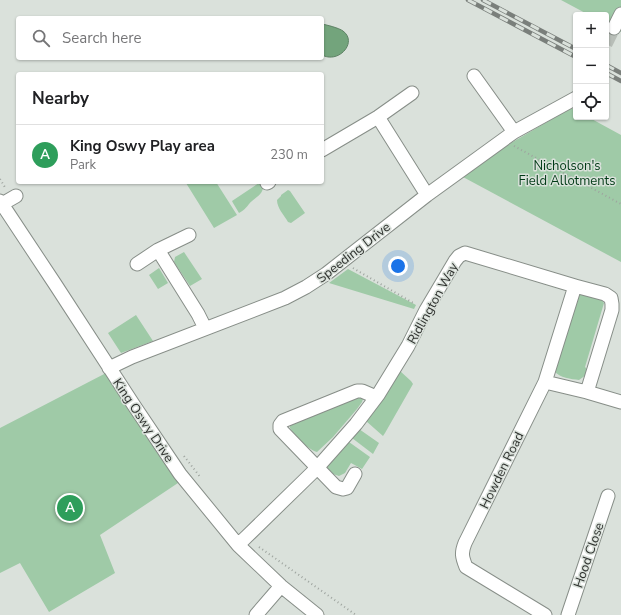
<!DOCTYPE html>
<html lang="en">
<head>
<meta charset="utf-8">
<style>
  :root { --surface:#fff; --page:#f6f6f6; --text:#202124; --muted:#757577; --line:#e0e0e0; --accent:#ea580c }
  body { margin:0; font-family:"Nunito Sans",sans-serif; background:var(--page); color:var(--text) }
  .controls { position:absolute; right:12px; top:12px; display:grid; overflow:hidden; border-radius:4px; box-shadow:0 1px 3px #0004 }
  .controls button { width:36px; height:36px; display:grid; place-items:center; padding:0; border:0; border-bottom:1px solid var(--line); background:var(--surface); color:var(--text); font:20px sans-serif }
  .you { position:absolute; left:398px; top:266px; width:14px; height:14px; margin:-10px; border:3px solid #fff; border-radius:50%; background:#1a73e8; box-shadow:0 0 0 6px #1a73e833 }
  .badge { display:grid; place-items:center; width:26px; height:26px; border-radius:50%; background:var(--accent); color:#fff; font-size:13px; font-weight:700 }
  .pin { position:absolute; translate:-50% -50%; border:2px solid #fff; box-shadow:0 1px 4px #0006 }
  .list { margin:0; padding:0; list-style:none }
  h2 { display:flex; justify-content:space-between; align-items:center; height:52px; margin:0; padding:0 16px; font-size:17px }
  h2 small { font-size:13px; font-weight:400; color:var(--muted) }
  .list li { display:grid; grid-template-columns:26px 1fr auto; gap:12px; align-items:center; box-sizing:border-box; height:60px; padding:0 16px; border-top:1px solid var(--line) }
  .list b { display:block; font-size:15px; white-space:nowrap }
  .list p { margin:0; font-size:13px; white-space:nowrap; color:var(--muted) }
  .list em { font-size:13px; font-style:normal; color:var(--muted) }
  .icon { flex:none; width:22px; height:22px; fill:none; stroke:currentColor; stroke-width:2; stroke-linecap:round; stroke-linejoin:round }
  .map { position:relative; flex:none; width:621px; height:615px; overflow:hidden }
  .search { position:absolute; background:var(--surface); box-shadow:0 1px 3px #0004; left:16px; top:16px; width:308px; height:44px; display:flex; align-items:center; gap:10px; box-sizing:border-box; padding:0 14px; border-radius:4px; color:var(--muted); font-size:15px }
  .panel { position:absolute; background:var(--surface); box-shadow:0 1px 3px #0004; left:16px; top:72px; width:308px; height:112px; border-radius:4px }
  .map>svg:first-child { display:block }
</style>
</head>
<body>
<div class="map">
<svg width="621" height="615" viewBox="0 0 621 615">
  <rect width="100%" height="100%" fill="#dae1db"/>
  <path fill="#9fcaa7" d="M561,0H621V32L606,24V15H589Z
    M571,108L576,110V117H588L621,135V262L463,177L511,143Z
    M187,182H216L237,215L214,228L186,183Z
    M259,183L262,184L263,187C263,195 254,198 249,204C246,208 244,210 239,213L233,203L232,201Z
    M288,190L290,191L305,213L291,223L288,222C284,215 277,208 277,200L281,196V195Z
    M184,252L202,279L190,286L174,262L175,257Z
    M159,268L168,283L158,289L149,275Z
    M348,269L416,305L414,309L329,283Z
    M580,290L601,299L604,303L585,367L588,370L586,375L579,380C571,379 560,378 554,371Z
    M136,315L153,341L121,353L108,333Z
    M400,371L411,381L413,384L385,433L383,436L366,421L399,372Z
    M108,372L181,481L100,535L115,573L49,612L20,563L0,573V428Z
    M362,395L363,399L362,402L357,409L333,437L317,452C309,450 295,436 290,428V425Z
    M359,429L379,443L373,454L352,438Z
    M349,442L370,457L362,469L351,463L345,473L339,476L333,474L326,467Z"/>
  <path fill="#73a47c" stroke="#5e8265" d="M322,24C327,25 339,28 343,31C358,42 339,64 322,55Z"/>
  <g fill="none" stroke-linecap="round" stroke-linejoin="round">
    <path stroke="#b8beb8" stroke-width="13" stroke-dasharray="13 6" stroke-linecap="butt" d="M606,44L614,28"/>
    <g stroke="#878e88" stroke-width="15">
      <path id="minor" d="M614,28L621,14
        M474,76L514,132
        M378,117L427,195
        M322,150L378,117L412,93
        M267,183L269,182
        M0,201L55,284L133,404L180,474L238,545L281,586L317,615
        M2,204L16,196
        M158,250L198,314L205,328
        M137,264L158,250L189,235
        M109,368L132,357L285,298L306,287L326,274L427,195L514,132L576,98
        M545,382L587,392L621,402
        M355,474L347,488L343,489L336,487L280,429V425L283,421L357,391H362L376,397
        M238,545L317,468L356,424L378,395L408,346L426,310L455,261L459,256L465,253L575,286L605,294L611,298L612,304V310L587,392
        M256,615L281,586
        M545,615L466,567C462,557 461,553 465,543L545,382L575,286
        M568,615L608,496"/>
    </g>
    <path stroke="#9ea49f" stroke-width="2" stroke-dasharray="1 3" stroke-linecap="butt" d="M514,146L621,204
      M0,179L6,189
      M353,268L415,304
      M184,456L201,478
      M259,547L356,615"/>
    <use href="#minor" stroke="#fff" stroke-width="13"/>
    <g stroke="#7a7f7b" stroke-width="4.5">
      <path id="rail" d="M468,0L576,57
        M483,0L576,49
        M606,65L621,73
        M606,73L621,81"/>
    </g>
    <use href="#rail" stroke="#dae1db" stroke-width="3" stroke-dasharray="9" stroke-linecap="butt"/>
  </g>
  <g text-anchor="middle" stroke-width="3" stroke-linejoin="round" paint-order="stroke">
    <g font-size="13" fill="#003b16" stroke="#dae1db">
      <text x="567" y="170">Nicholson's<tspan x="567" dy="15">Field Allotments</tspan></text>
    </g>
    <g font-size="13" fill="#2e312e" stroke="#dae1db">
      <text transform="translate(353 252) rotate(-38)" y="5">Speeding Drive</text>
      <text transform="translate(432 303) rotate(-61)" y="5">Ridlington Way</text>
      <text transform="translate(144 420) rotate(56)" y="5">King Oswy Drive</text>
      <text transform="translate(501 470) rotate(-64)" y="5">Howden Road</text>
      <text transform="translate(588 555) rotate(-71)" y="5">Hood Close</text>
    </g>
  </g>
</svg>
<div class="controls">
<button>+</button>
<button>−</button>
<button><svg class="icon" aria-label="locate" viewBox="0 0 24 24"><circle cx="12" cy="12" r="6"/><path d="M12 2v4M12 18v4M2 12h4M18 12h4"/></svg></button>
</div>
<div class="you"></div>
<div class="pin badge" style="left:70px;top:508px;background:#2e9e5b">A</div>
<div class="search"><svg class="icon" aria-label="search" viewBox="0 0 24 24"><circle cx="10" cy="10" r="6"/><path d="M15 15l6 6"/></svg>Search here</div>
<section class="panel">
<h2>Nearby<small></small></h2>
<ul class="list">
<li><span class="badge" style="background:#2e9e5b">A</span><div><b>King Oswy Play area</b><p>Park</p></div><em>230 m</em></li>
</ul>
</section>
</div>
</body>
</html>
